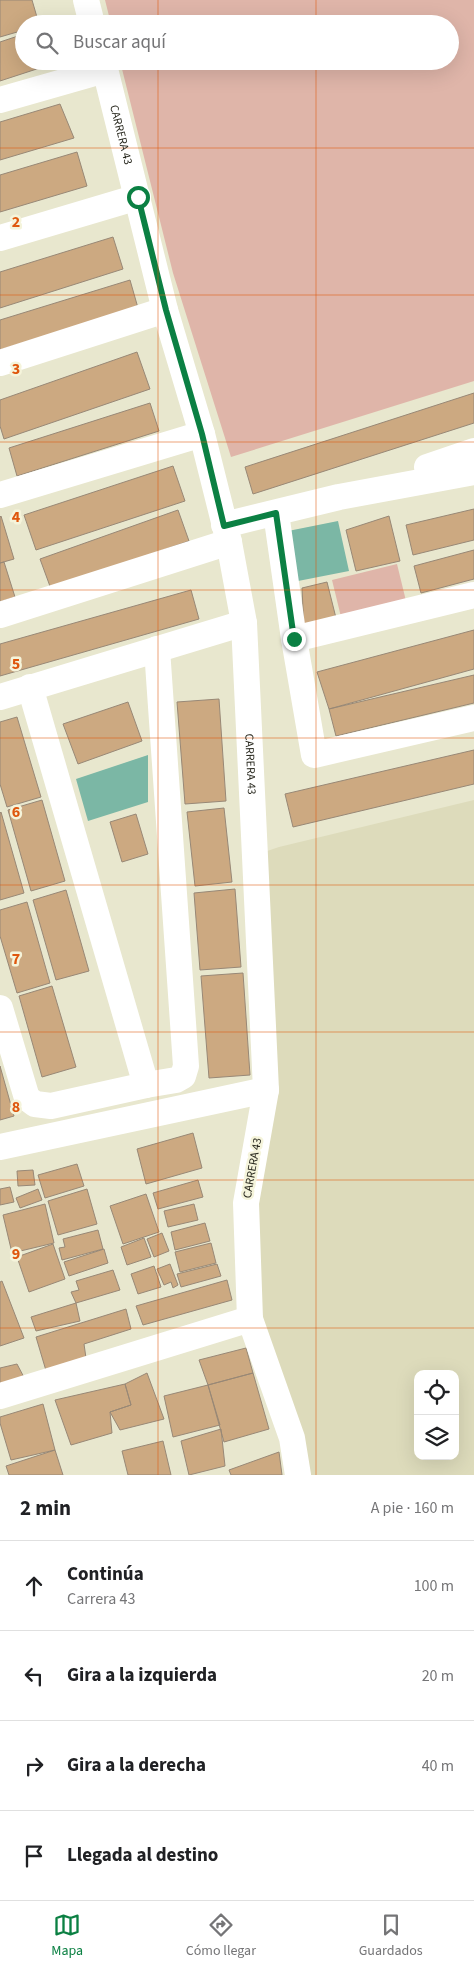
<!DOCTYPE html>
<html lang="es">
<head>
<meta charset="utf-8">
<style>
  :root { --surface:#fff; --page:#f6f6f6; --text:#202124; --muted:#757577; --line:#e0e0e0; --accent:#0b8043 }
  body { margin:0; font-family:"Source Sans 3",sans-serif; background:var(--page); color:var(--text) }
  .controls { position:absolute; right:15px; bottom:15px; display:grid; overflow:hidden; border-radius:10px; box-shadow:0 5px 20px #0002 }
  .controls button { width:45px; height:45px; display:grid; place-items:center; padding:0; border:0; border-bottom:1px solid var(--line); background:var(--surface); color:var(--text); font:25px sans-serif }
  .stop { position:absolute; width:15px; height:15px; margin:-11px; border:4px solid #0b8043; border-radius:50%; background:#fff }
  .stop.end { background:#0b8043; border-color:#fff; box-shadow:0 1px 5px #0008 }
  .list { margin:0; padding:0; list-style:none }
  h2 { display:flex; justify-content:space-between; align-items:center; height:65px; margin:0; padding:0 20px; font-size:21px }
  h2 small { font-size:16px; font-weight:400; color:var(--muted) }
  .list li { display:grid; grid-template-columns:32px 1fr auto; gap:15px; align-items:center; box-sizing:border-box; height:90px; padding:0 20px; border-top:1px solid var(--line) }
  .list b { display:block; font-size:19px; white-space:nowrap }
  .list p { margin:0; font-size:16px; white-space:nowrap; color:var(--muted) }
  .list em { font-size:16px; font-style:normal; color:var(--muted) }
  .icon { flex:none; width:28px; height:28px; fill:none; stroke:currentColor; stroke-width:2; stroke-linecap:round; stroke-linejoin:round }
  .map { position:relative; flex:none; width:474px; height:1475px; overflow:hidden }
  .search { position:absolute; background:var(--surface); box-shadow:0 5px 20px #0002; left:15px; right:15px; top:15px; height:55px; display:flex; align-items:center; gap:12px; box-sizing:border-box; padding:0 18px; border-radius:28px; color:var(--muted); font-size:19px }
  .sheet { height:425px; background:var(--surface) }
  nav { display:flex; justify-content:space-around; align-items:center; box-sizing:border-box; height:70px; border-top:1px solid var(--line); background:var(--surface); font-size:14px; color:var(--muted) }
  nav a { display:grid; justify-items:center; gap:2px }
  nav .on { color:var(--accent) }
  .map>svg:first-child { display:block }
</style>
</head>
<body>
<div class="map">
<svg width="474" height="1475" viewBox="0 0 474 1475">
  <rect width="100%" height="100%" fill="#e8e7ce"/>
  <path fill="#dddbbb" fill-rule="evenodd" d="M474,800V1475H290L253,1283L254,1083L244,859L279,847ZM418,1374H455V1456H418Z"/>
  <path fill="#dfb5a9" d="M105,0H474V381L231,457L173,273L120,61H450V24H111Z
    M397,564L407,605L342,621L332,580Z"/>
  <path fill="#7bb7a5" d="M338,521L349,571L298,581L288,531Z
    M148,755V802L88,821L76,779Z"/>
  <path fill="#cca981" stroke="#988876" d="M0,0H32L39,24H24V30L0,37Z
    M24,34V61H54L55,63L0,81V42Z
    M60,104L74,138L0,160V122Z
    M77,152L87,186L0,212V175Z
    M113,237L123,269L0,308V272Z
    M130,280L138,308L0,350V320Z
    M137,352L150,389L4,439L0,426V400Z
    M474,393V423L253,494L245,467Z
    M150,403L159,431L17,476L9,448Z
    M173,466L185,501L36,550L24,515Z
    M474,509V540L413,555L406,525Z
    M178,510L189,541L51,589L40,559Z
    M1,516L14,559L0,563V517Z
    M389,516L400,561L356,571L346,530Z
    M474,550V579L421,593L414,566Z
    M4,562L15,597L0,602V563Z
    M327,582L337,622L304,630L302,588Z
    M191,590L199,619L0,676V644Z
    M474,630V669L329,709L317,672Z
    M474,675V703L336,736L329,709Z
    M219,699L226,801L185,804L177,702Z
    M128,702L142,741L78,764L63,724Z
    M17,717L41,797L7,807L0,784V722Z
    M474,750V784L293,827L285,794Z
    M42,800L65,881L31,891L8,810Z
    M224,808L232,882L195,886L187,812Z
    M1,812L24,893L0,900V813Z
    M136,814L148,854L122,862L110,822Z
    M235,889L241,967L200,970L194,893Z
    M66,890L89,971L56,980L33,900Z
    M27,902L50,983L17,993L0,936V910Z
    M243,973L250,1075L209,1078L201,976Z
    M52,986L76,1067L42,1077L19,996Z
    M0,1066L14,1116L0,1120Z
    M193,1133L202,1168L146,1184L137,1149Z
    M77,1164L84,1186L45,1198L38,1175Z
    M33,1170L35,1185L18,1186L17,1171Z
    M198,1180L203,1197L158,1209L153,1193Z
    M10,1187L14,1202L0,1205V1189Z
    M38,1189L42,1200L20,1208L16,1198Z
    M87,1189L97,1224L58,1235L48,1201Z
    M146,1194L159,1232L123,1244L110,1206Z
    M45,1204L54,1243L12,1253L3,1215Z
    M194,1204L198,1220L168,1227L164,1211Z
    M205,1223L210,1241L175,1250L171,1232Z
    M98,1230L103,1249L62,1260L59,1248L65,1247L63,1239Z
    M162,1233L169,1251L154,1257L147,1239Z
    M144,1238L151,1257L127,1265L121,1247Z
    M211,1243L216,1263L180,1272L175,1252Z
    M53,1244L65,1279L29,1292L17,1257Z
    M104,1249L108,1263L69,1276L64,1262Z
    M170,1264L178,1285L173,1288L171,1282L164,1285L157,1269Z
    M217,1264L221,1276L181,1287L177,1274Z
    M154,1266L161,1287L138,1294L131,1274Z
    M113,1270L120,1290L76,1303L71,1292L79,1290L76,1281Z
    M227,1280L232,1300L143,1325L136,1306Z
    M2,1281L24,1338L0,1346V1282Z
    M76,1303L80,1321L36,1331L31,1317Z
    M126,1309L131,1329L84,1344L87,1365L47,1374L36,1337Z
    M246,1348L253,1373L208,1385L199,1360Z
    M17,1364L27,1383L0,1390V1368Z
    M147,1373L164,1419L120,1430L110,1412L131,1405L125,1384Z
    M253,1373L269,1429L224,1442L208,1385Z
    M125,1384L131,1405L110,1412L112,1433L71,1445L55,1400Z
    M208,1385L220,1425L173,1437L164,1396Z
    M43,1404L55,1450L11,1460L0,1423V1417Z
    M221,1429L225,1466L189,1475L181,1441Z
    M163,1441L171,1475H128L122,1451Z
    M55,1450L63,1475H9L6,1466Z
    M279,1452L282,1475H231L229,1470Z"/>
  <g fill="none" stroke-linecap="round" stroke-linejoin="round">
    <g stroke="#fff" stroke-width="26">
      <path d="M86,0L92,24"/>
      <path id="s1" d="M103,61L165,310L202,434L229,542L244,623L266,1090L246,1203L250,1319L292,1438L298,1475"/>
      <path d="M0,100L105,70"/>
      <path d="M0,238L138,197"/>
      <path d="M0,363L165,310"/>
      <path d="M427,467L474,451"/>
      <path d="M0,495L202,434"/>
      <path d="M276,513L294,639L314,755L474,718"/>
      <path d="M224,525L339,497L474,472"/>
      <path d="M0,615L229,542"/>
      <path d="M294,639L474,595"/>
      <path d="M30,687L146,1085"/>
      <path d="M0,697L244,623"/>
      <path d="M0,1008L27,1098L35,1104L51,1106L146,1085L176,1080L183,1076L186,1066L157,649"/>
      <path d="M0,1147L266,1090"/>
      <path d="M0,1396L250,1319"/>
    </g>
  </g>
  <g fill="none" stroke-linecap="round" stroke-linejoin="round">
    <path stroke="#0b8043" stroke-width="6" d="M138,197L166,310L202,434L224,526L276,513L294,639"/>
  </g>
  <path fill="none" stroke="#df570d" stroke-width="1" stroke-opacity="0.55" d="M158,0V24M316,0V24M158,61V1475M316,61V1475M0,148H474M0,295H474M0,442H474M0,590H474M0,738H474M0,885H474M0,1032H474M0,1180H474M0,1328H474"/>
  <g text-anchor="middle" stroke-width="5" stroke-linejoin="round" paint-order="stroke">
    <g font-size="12" fill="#2b2b21" stroke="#f5f4db">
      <text dy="4" stroke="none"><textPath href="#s1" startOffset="76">CARRERA 43</textPath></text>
      <text dy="4" stroke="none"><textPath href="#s1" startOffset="721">CARRERA 43</textPath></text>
      <text transform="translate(252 1168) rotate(-80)" y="4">CARRERA 43</text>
    </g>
  </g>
  <g font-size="16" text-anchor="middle" font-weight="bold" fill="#df570d" stroke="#f5f4db" stroke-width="5" stroke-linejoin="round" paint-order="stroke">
    <text x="16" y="227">2</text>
    <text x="16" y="374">3</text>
    <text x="16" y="522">4</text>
    <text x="16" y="669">5</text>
    <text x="16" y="817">6</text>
    <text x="16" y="964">7</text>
    <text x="16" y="1112">8</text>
    <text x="16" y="1259">9</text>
  </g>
</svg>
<div class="controls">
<button><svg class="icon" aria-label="locate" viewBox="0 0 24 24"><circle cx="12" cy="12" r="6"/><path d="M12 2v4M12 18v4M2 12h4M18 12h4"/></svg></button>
<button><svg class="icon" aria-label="layers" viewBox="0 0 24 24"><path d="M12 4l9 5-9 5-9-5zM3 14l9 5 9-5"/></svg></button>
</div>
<div class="stop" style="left:138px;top:197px"></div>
<div class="stop end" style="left:294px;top:639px"></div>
<div class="search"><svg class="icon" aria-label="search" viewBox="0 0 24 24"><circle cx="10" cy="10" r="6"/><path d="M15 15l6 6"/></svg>Buscar aquí</div>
</div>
<section class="sheet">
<h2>2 min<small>A pie · 160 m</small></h2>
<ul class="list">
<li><svg class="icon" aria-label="ahead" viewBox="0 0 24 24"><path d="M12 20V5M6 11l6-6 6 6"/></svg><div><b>Continúa</b><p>Carrera 43</p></div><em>100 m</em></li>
<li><svg class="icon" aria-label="left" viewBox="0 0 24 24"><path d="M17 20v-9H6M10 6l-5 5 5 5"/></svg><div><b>Gira a la izquierda</b></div><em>20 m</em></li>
<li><svg class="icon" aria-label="right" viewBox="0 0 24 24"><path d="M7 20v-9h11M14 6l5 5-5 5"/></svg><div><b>Gira a la derecha</b></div><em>40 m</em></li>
<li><svg class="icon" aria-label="arrive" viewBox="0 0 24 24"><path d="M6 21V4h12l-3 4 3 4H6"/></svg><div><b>Llegada al destino</b></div></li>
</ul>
</section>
<nav>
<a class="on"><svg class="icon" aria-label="map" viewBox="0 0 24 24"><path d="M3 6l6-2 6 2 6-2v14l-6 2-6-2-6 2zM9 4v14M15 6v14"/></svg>Mapa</a>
<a><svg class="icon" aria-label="directions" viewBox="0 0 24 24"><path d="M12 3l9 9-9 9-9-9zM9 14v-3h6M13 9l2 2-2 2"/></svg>Cómo llegar</a>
<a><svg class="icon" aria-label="saved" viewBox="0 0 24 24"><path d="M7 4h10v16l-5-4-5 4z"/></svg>Guardados</a>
</nav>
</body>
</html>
